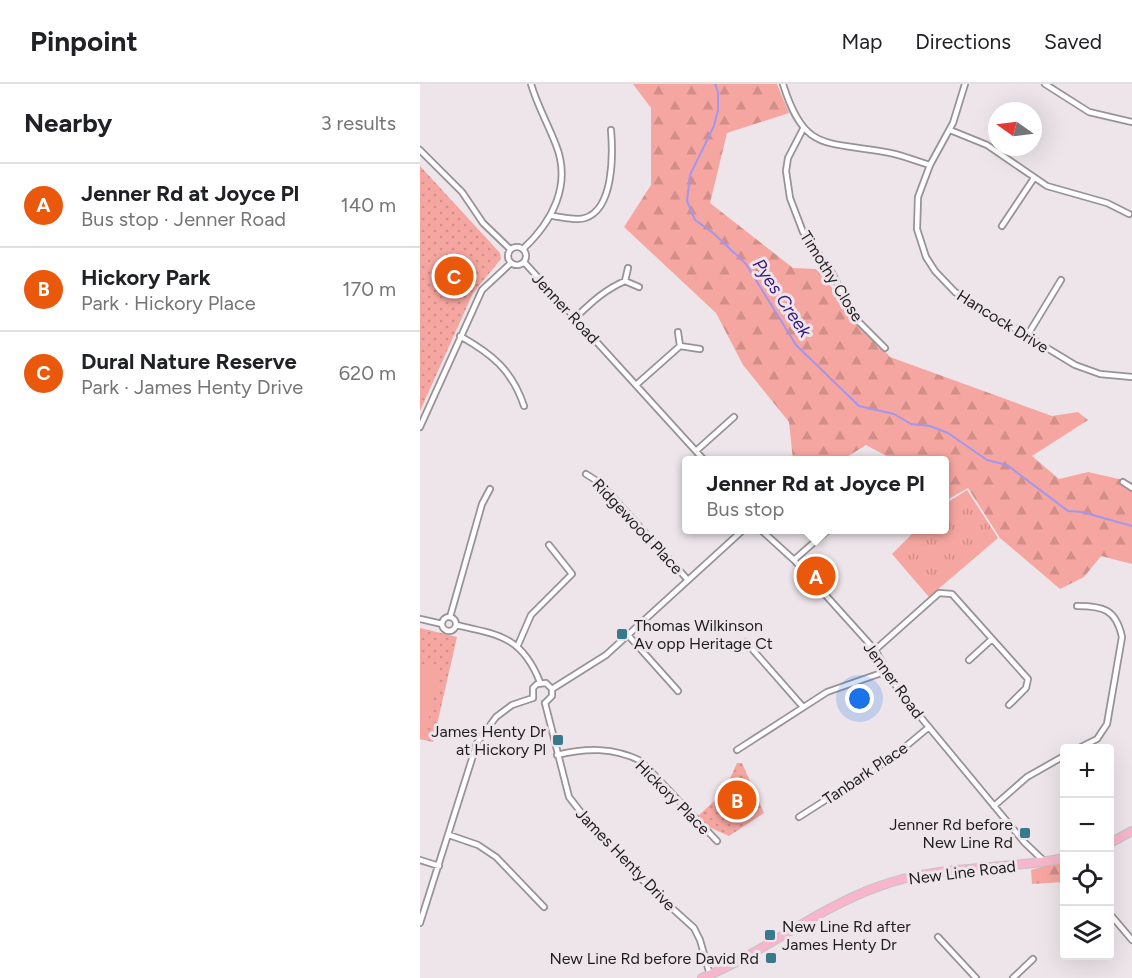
<!DOCTYPE html>
<html lang="en">
<head>
<meta charset="utf-8">
<style>
  :root { --surface:#fff; --page:#f2f2f2; --text:#202124; --muted:#757577; --line:#e0e0e0; --accent:#ea580c }
  body { margin:0; font-family:Figtree,sans-serif; background:var(--page); color:var(--text) }
  .controls { position:absolute; right:18px; bottom:18px; display:grid; overflow:hidden; border-radius:6px; box-shadow:0 6px 24px #0002 }
  .controls button { width:54px; height:54px; display:grid; place-items:center; padding:0; border:0; border-bottom:2px solid var(--line); background:var(--surface); color:var(--text); font:30px sans-serif }
  .compass { position:absolute; left:568px; top:18px; width:54px; height:54px; border-radius:50%; background:var(--surface); box-shadow:0 6px 24px #0002; rotate:284deg }
  .you { position:absolute; left:440px; top:615px; width:21px; height:21px; margin:-15px; border:4px solid #fff; border-radius:50%; background:#1a73e8; box-shadow:0 0 0 9px #1a73e833 }
  .badge { display:grid; place-items:center; width:39px; height:39px; border-radius:50%; background:var(--accent); color:#fff; font-size:20px; font-weight:700 }
  .pin { position:absolute; translate:-50% -50%; border:3px solid #fff; box-shadow:0 2px 6px #0006 }
  .popup { position:absolute; left:262px; top:372px; width:267px; height:78px; box-sizing:border-box; display:grid; place-content:center; border-radius:6px; background:var(--surface); filter:drop-shadow(0 2px 4px #0005); font-size:20px; white-space:nowrap; color:var(--muted) }
  .popup b { font-size:22px; color:var(--text) }
  .popup::after { content:''; position:absolute; left:50%; top:100%; margin-left:-12px; border:12px solid transparent; border-top-color:var(--surface) }
  .list { margin:0; padding:0; list-style:none }
  h2 { display:flex; justify-content:space-between; align-items:center; height:78px; margin:0; padding:0 24px; font-size:26px }
  h2 small { font-size:20px; font-weight:400; color:var(--muted) }
  .list li { display:grid; grid-template-columns:39px 1fr auto; gap:18px; align-items:center; box-sizing:border-box; height:84px; padding:0 24px; border-top:2px solid var(--line) }
  .list b { display:block; font-size:22px; white-space:nowrap }
  .list p { margin:0; font-size:20px; white-space:nowrap; color:var(--muted) }
  .list em { font-size:20px; font-style:normal; color:var(--muted) }
  .icon { flex:none; width:33px; height:33px; fill:none; stroke:currentColor; stroke-width:2; stroke-linecap:round; stroke-linejoin:round }
  .map { position:relative; flex:none; width:712px; height:894px; overflow:hidden }
  header { display:flex; align-items:center; gap:36px; box-sizing:border-box; height:84px; padding:0 30px; background:var(--surface); border-bottom:2px solid var(--line) }
  header strong { font-size:28px }
  nav { display:flex; gap:33px; margin-inline-start:auto; font-size:21px }
  main { display:flex }
  aside { flex:1; background:var(--surface) }
  .map>svg:first-child { display:block }
</style>
</head>
<body>
<header>
<strong>Pinpoint</strong>
<nav><a>Map</a><a>Directions</a><a>Saved</a></nav>
</header>
<main>
<aside>
<h2>Nearby<small>3 results</small></h2>
<ul class="list">
<li><span class="badge">A</span><div><b>Jenner Rd at Joyce Pl</b><p>Bus stop · Jenner Road</p></div><em>140 m</em></li>
<li><span class="badge">B</span><div><b>Hickory Park</b><p>Park · Hickory Place</p></div><em>170 m</em></li>
<li><span class="badge">C</span><div><b>Dural Nature Reserve</b><p>Park · James Henty Drive</p></div><em>620 m</em></li>
</ul>
</aside>
<div class="map">
<svg width="712" height="894" viewBox="0 0 712 894">
  <defs>
    <pattern id="grass-tufts" width="24" height="20" patternUnits="userSpaceOnUse" patternTransform="scale(1.5)"><rect width="24" height="20" fill="#f6a6a0"/><path d="M3 7l-1-3M5 7V3M7 7l1-3M15 17l-1-3M17 17v-4M19 17l1-3" fill="none" stroke="#d28e89"/></pattern>
    <pattern id="forest-firs" width="22" height="20" patternUnits="userSpaceOnUse" patternTransform="scale(1.5)"><rect width="22" height="20" fill="#f6a6a0"/><path d="M5 1l3.5 6h-7zM16 11l3.5 6h-7z" fill="#d28e89"/></pattern>
    <pattern id="park-dots" width="8" height="8" patternUnits="userSpaceOnUse" patternTransform="scale(1.5)"><rect width="8" height="8" fill="#f6a6a0"/><path d="M2 2h.1M6 6h.1" fill="none" stroke="#d28e89" stroke-width="1.8" stroke-linecap="round"/></pattern>
  </defs>
  <rect width="100%" height="100%" fill="#ede5ea"/>
  <path fill="url(#grass-tufts)" d="M547,406L578,454L509,513L472,470L496,446H525V420Z"/>
  <path fill="url(#forest-firs)" d="M213,0H357L369,29L307,49L290,119L373,184L396,185L470,273L632,332L658,328L668,336L612,372L639,395L668,388L712,398V480L681,472L664,493L640,505L580,454L548,404L525,417V376H474L446,361L422,376H373L369,338L323,281L296,229L204,143L231,101V24Z
    M644,776V798L612,800L611,786Z"/>
  <path fill="url(#park-dots)" d="M0,82L80,169L81,175L53,209L0,327Z
    M0,544L37,553L13,658L0,655Z
    M317,679H322L344,729L309,752L289,743L278,732L304,708Z"/>
  <path fill="#f6a6a0" d="M0,580L21,587L3,656L0,655Z"/>
  <g fill="none" stroke-linecap="round" stroke-linejoin="round">
    <path stroke="#a296ee" stroke-width="2" d="M295,0L298,8V26L294,42L270,91L267,117L275,136L292,148L326,180L376,261L439,322L474,330L491,340L510,342L528,349L567,376L587,381L648,427L662,428L712,442"/>
    <g stroke="#989296" stroke-width="8">
      <path id="minor" d="M363,0C384,68 405,57 465,68C480,70 495,77 510,81
        M545,0L533,39L510,81L498,113L497,145L506,173L515,187L535,208L655,281L680,290L712,293
        M625,0L669,28L712,38
        M383,45L368,74L366,87L370,114L383,148L412,189L435,234L465,264
        M530,46L567,61L627,102L687,119L709,130
        M0,66L42,108L63,139L90,165
        M133,132C142,133 156,137 165,134C194,125 193,70 191,46
        M582,142L614,94
        M88 172a9 9 0 1 1 18 0a9 9 0 1 1-18 0Z
        M103,165C132,138 152,101 136,61C128,40 117,21 111,0
        M104,178L284,376
        M205,197L208,184
        M155,234C171,219 184,206 205,197L219,203
        M258,248L260,262
        M40,252C72,270 92,286 104,322
        M607,252L641,196
        M216,301L260,262L280,265
        M0,343L62,206L91,179
        M276,367L314,333
        M166,390L180,399L268,496
        M703,398L712,404
        M329,446H335
        M341,446L374,476L455,566L479,607L604,758L625,778
        M374,476L408,446
        M657,522C683,522 696,525 702,553L687,640L677,655L659,664
        M30,533L62,420L70,405
        M22 540a7 7 0 1 1 14 0a7 7 0 1 1-14 0Z
        M0,535L22,540
        M36,541C80,551 102,553 120,598
        M208,551L258,607
        M326,558L383,623
        M98,561L111,531L152,490L129,461
        M455,566L519,509L532,510L608,595L606,604L589,621
        M549,576L572,555
        M132,605L186,571L323,446
        M113,614V604L117,600L126,599L132,605
        M125,619L149,713L170,740L232,806L274,844L280,856L290,891
        M125,619L132,612V605
        M317,666L407,608L467,587
        M137,671C166,664 193,663 221,677L297,757
        M574,722L607,693L644,672
        M379,733L473,673L509,643
        M29,751L58,761L76,773L124,823
        M0,776L19,782
        M690,830L712,856
        M0,839L57,659L76,633L92,621L113,614
        M518,853L556,894
        M593,894L613,875"/>
    </g>
    <g stroke="#c4c4c4" stroke-width="10">
      <path id="primary" d="M690,759L712,747
        M282,894C344,869 397,824 460,802C519,780 584,787 644,774"/>
    </g>
    <use href="#minor" stroke="#fff" stroke-width="4.5"/>
    <use href="#primary" stroke="#f7b6cb" stroke-width="8"/>
  </g>
  <g fill="#387a8c" stroke="#ede5ea" stroke-width="2">
    <rect x="196" y="544" width="12" height="12" rx="3"/>
    <rect x="132" y="650" width="12" height="12" rx="3"/>
    <rect x="599" y="743" width="12" height="12" rx="3"/>
    <rect x="344" y="845" width="12" height="12" rx="3"/>
    <rect x="345" y="868" width="12" height="12" rx="3"/>
  </g>
  <g text-anchor="middle" stroke-width="6" stroke-linejoin="round" paint-order="stroke">
    <g font-size="16" fill="#1e1c1d" stroke="#ede5ea">
      <text transform="translate(412 192) rotate(58)" y="6">Timothy Close</text>
      <text transform="translate(146 224) rotate(47)" y="6">Jenner Road</text>
      <text transform="translate(583 237) rotate(32)" y="6">Hancock Drive</text>
      <text transform="translate(218 442) rotate(47)" y="6">Ridgewood Place</text>
      <text transform="translate(474 596) rotate(54)" y="6">Jenner Road</text>
      <text transform="translate(445 689) rotate(-34)" y="6">Tanbark Place</text>
      <text transform="translate(253 713) rotate(45)" y="6">Hickory Place</text>
      <text transform="translate(206 775) rotate(46)" y="6">James Henty Drive</text>
      <text transform="translate(542 788) rotate(-7)" y="6">New Line Road</text>
    </g>
    <g font-size="16" fill="#1e1c1d" stroke="#ede5ea" text-anchor="end">
      <text x="214" y="547" text-anchor="start">Thomas Wilkinson<tspan x="214" dy="18">Av opp Heritage Ct</tspan></text>
      <text x="126" y="653">James Henty Dr<tspan x="126" dy="18">at Hickory Pl</tspan></text>
      <text x="593" y="746">Jenner Rd before<tspan x="593" dy="18">New Line Rd</tspan></text>
      <text x="362" y="848" text-anchor="start">New Line Rd after<tspan x="362" dy="18">James Henty Dr</tspan></text>
      <text x="339" y="880">New Line Rd before David Rd</text>
    </g>
    <g font-size="18" font-style="italic" fill="#39197f" stroke="#ede5ea">
      <text transform="translate(362 214) rotate(56)" y="6">Pyes Creek</text>
    </g>
  </g>
</svg>
<div class="controls">
<button>+</button>
<button>−</button>
<button><svg class="icon" aria-label="locate" viewBox="0 0 24 24"><circle cx="12" cy="12" r="6"/><path d="M12 2v4M12 18v4M2 12h4M18 12h4"/></svg></button>
<button><svg class="icon" aria-label="layers" viewBox="0 0 24 24"><path d="M12 4l9 5-9 5-9-5zM3 14l9 5 9-5"/></svg></button>
</div>
<svg class="compass" viewBox="-18 -18 36 36"><path d="M0-13l5 13h-10z" fill="#e53935"/><path d="M0 13l5-13h-10z" fill="#757577"/></svg>
<div class="you"></div>
<div class="pin badge" style="left:396px;top:492px">A</div>
<div class="popup"><b>Jenner Rd at Joyce Pl</b>Bus stop</div>
<div class="pin badge" style="left:317px;top:716px">B</div>
<div class="pin badge" style="left:34px;top:192px">C</div>
</div>
</main>
</body>
</html>
